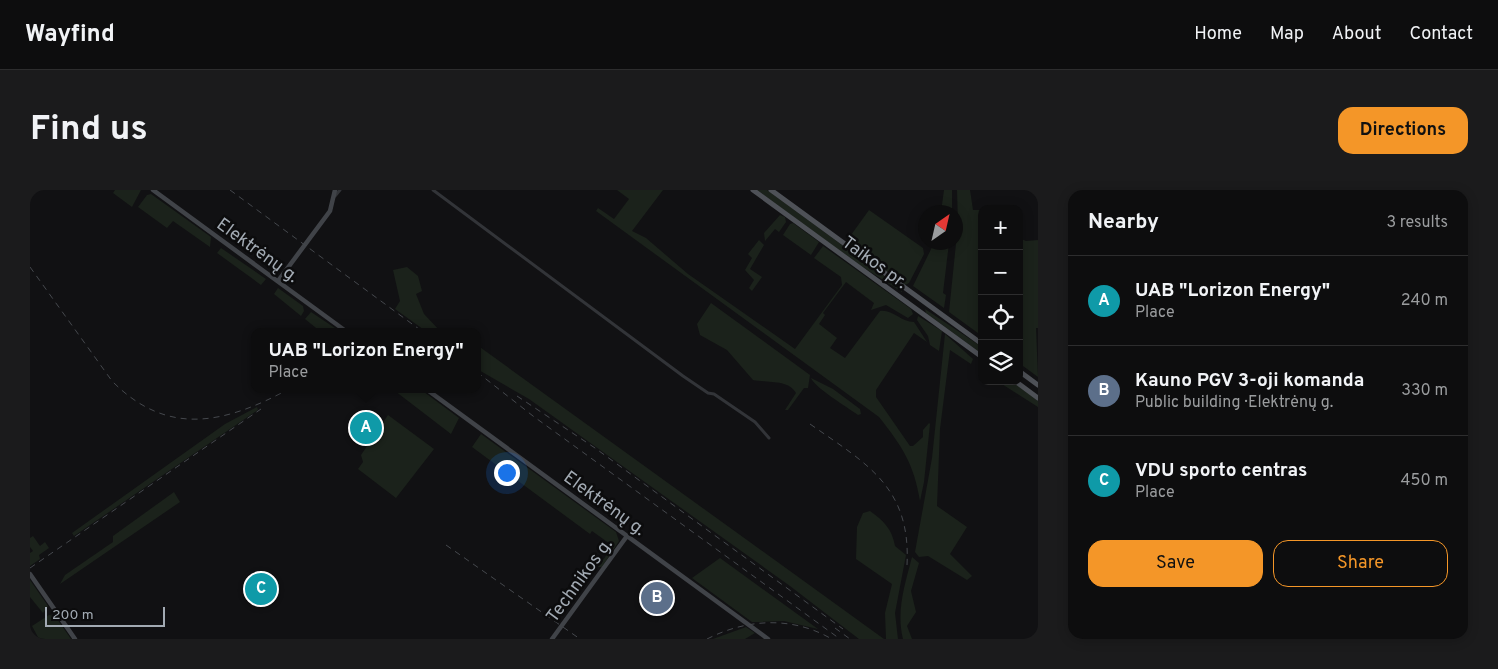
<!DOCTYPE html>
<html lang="en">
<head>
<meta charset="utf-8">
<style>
  :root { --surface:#0d0d0e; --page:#1b1b1c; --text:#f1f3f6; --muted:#9a9c9e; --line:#2d2d2e; --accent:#f49628 }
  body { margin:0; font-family:Overpass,sans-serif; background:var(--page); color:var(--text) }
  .controls { position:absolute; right:15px; top:15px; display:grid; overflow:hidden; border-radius:10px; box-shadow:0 2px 12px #0003 }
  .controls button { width:45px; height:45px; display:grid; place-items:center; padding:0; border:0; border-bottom:1px solid var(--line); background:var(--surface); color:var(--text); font:25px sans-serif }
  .compass { position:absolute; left:888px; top:15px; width:45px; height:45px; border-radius:50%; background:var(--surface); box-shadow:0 2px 12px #0003; rotate:34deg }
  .scale { position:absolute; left:15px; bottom:12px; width:120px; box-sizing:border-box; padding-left:5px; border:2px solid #a2aab3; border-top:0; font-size:14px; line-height:18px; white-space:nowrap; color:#a2aab3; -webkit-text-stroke:4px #0c0c0d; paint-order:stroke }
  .you { position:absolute; left:476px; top:282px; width:18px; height:18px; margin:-12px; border:4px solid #fff; border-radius:50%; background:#1a73e8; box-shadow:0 0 0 8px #1a73e833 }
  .badge { display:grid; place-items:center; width:32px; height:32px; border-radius:50%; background:var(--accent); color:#fff; font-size:16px; font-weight:700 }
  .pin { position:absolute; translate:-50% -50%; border:2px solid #fff; box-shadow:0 1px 5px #0006 }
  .popup { position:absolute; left:221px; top:138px; width:230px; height:65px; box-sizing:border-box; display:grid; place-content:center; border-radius:10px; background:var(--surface); filter:drop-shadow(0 1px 4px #0005); font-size:16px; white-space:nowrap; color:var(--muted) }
  .popup b { font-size:19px; color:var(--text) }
  .popup::after { content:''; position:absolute; left:50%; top:100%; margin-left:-10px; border:10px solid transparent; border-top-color:var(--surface) }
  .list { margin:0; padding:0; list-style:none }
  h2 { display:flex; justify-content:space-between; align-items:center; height:65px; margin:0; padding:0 20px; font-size:21px }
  h2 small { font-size:16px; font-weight:400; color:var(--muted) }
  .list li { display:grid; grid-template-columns:32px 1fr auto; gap:15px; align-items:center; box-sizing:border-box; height:90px; padding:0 20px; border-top:1px solid var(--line) }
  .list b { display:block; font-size:19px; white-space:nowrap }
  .list p { margin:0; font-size:16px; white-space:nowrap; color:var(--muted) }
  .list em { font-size:16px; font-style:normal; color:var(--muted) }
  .actions { display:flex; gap:10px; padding:15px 20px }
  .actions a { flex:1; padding:11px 0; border:1px solid var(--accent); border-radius:15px; text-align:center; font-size:18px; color:var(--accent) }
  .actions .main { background:var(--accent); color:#111 }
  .icon { flex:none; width:28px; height:28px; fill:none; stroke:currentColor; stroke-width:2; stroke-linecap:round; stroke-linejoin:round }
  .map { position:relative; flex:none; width:1008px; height:449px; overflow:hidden; border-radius:15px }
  header { display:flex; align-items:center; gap:30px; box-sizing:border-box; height:70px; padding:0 25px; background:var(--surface); border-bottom:1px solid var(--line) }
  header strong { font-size:24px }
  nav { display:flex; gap:28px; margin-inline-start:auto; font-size:18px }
  .intro { display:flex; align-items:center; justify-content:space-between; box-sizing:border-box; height:120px; padding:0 30px }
  h1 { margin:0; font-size:35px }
  .button { padding:12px 22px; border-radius:15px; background:var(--accent); color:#111; font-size:18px; font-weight:700 }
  main { display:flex; gap:30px; padding:0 30px }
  aside { flex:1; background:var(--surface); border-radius:15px; box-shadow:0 2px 12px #0003 }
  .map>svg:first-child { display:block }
</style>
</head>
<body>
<header>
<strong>Wayfind</strong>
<nav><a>Home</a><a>Map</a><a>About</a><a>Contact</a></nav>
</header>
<div class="intro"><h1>Find us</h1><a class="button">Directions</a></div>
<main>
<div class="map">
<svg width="1008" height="449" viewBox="0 0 1008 449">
  <rect width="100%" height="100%" fill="#111113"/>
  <path fill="#1b221b" d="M85,0H111L102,17L83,3Z
    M587,0H633L602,41L616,48L658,84L765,159L812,95L811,87L784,68L793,56L881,119L883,124L878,128L856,115L841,120L844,113L816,92L793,123L795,125L789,134L807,148L800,158L815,168L850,121C862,119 871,132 884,132L897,152L884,143L846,200V207L880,256H883L893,247V240L899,233L900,234L894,292L890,311C884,274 872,256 849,227L566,21L568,18L584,29L599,9Z
    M727,0H737L872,99V102L831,76Z
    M914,0H922V22H911Z
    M927,0H940L943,20H952V146L919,122L928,34Z
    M121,4L181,47L180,57L143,31L137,38L108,17L117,5Z
    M839,20L893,58L894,64L879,93L875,95L816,52Z
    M750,25L755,27L756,32L749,42L745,39L735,51L734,43Z
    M763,33L789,52L781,65L753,45L760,34Z
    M989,48L996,51L1008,50V138H1006L1008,187L989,173Z
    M729,50L734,55L720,79L732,87L722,101L719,98L724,90L715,80L722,68L718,64Z
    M904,53H919L913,103L916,105L914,118L883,96Z
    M191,58L236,89L231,95L187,63Z
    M377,77L388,86L392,101L386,104L394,124L411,142H397L365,119L370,111L363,80Z
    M248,98L273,116L274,121L271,126L244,104Z
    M681,113L780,185L778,198H774L758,220H755L766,203C759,189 737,193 723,190L697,160L670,145L667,134Z
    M895,119L952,157V164L896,123Z
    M281,122L311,142H291L275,129Z
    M888,126L912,141L909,161L900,155L898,146L887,130Z
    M915,144L943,169L941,174L920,160L910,239L907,316L937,337L920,364L942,386L937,390L898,366L889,367L885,362L902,268Z
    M447,155L854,449H829L760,396L499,209L447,179Z
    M781,188L803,199L830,219L831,224L828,225C817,217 784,197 781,188Z
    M967,191H982L1008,211V217Z
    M366,199H390L429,228L421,244L365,201Z
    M227,217L228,220L44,346L42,343L195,234Z
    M358,225L404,259L366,308L328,279L333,272L331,265Z
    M451,244L586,342L589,351L572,377H568L583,356L562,341L560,344L442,257Z
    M144,302L150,312L30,394L35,385L83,352V346Z
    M840,321C854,331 862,339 865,356L876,365L865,423L868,449H856L855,423L862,394L826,369L827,337L833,323Z
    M3,346L10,356L15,352L19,358L9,365L10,369L0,376V363L3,361L0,357V348Z
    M882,367L889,373L881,401L886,422L877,436L882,449H873C866,421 875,394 882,367Z
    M690,368L788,439L754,431L722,432L662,388Z
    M0,390L18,416L13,423L0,407Z
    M19,425L25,426L41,449H9L2,436Z
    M716,437L725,443L715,449H683Z"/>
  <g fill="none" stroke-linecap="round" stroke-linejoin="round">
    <path stroke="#323438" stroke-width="3" d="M403,0L653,186L678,203L684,204L725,232L739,248
      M305,6L310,0"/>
    <path stroke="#404348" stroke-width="4.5" d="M123,0L317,142
      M248,91L300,21L305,0
      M396,199L738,449
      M0,384L45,449
      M522,449L597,346"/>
    <path stroke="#4e5157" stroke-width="5" d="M723,0L952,167
      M741,0L952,154
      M989,181L1008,195
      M985,191L1008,208"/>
    <path stroke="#45484d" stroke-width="1" stroke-dasharray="6 5" stroke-linecap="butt" d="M200,0L393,142
      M0,77L82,191C138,248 196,233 259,199
      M447,182L503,226L810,449
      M487,206L565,258L813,439
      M780,234C837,274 881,297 877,375
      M416,355L550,449
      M0,378L231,219
      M805,438L820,449
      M677,449C716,429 761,426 800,448"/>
  </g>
  <g text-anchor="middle" stroke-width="5" stroke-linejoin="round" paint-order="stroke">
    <g font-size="18" fill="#a2aab3" stroke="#0c0c0d">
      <text transform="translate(228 60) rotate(36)" y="6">Elektrėnų g.</text>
      <text transform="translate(845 72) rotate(36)" y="6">Taikos pr.</text>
      <text transform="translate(575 313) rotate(36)" y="6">Elektrėnų g.</text>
      <text transform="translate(549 390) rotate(-54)" y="6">Technikos g.</text>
    </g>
  </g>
</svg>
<div class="controls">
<button>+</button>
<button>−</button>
<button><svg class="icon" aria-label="locate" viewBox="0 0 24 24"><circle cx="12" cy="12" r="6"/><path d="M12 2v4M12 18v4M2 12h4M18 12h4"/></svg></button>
<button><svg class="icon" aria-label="layers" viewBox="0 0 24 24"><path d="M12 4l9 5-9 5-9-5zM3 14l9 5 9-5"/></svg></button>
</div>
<svg class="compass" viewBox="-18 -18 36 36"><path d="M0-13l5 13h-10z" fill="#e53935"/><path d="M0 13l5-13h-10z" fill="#9a9c9e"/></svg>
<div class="scale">200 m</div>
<div class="you"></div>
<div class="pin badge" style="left:336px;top:238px;background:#0f9aa8">A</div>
<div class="popup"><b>UAB &quot;Lorizon Energy&quot;</b>Place</div>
<div class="pin badge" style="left:627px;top:408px;background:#5c6f8a">B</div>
<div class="pin badge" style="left:231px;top:399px;background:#0f9aa8">C</div>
</div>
<aside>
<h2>Nearby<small>3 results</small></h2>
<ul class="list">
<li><span class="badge" style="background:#0f9aa8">A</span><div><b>UAB &quot;Lorizon Energy&quot;</b><p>Place</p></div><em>240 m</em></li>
<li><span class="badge" style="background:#5c6f8a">B</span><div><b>Kauno PGV 3-oji komanda</b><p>Public building · Elektrėnų g.</p></div><em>330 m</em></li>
<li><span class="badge" style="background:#0f9aa8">C</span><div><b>VDU sporto centras</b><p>Place</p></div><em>450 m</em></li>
</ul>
<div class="actions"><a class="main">Save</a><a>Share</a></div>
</aside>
</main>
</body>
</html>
